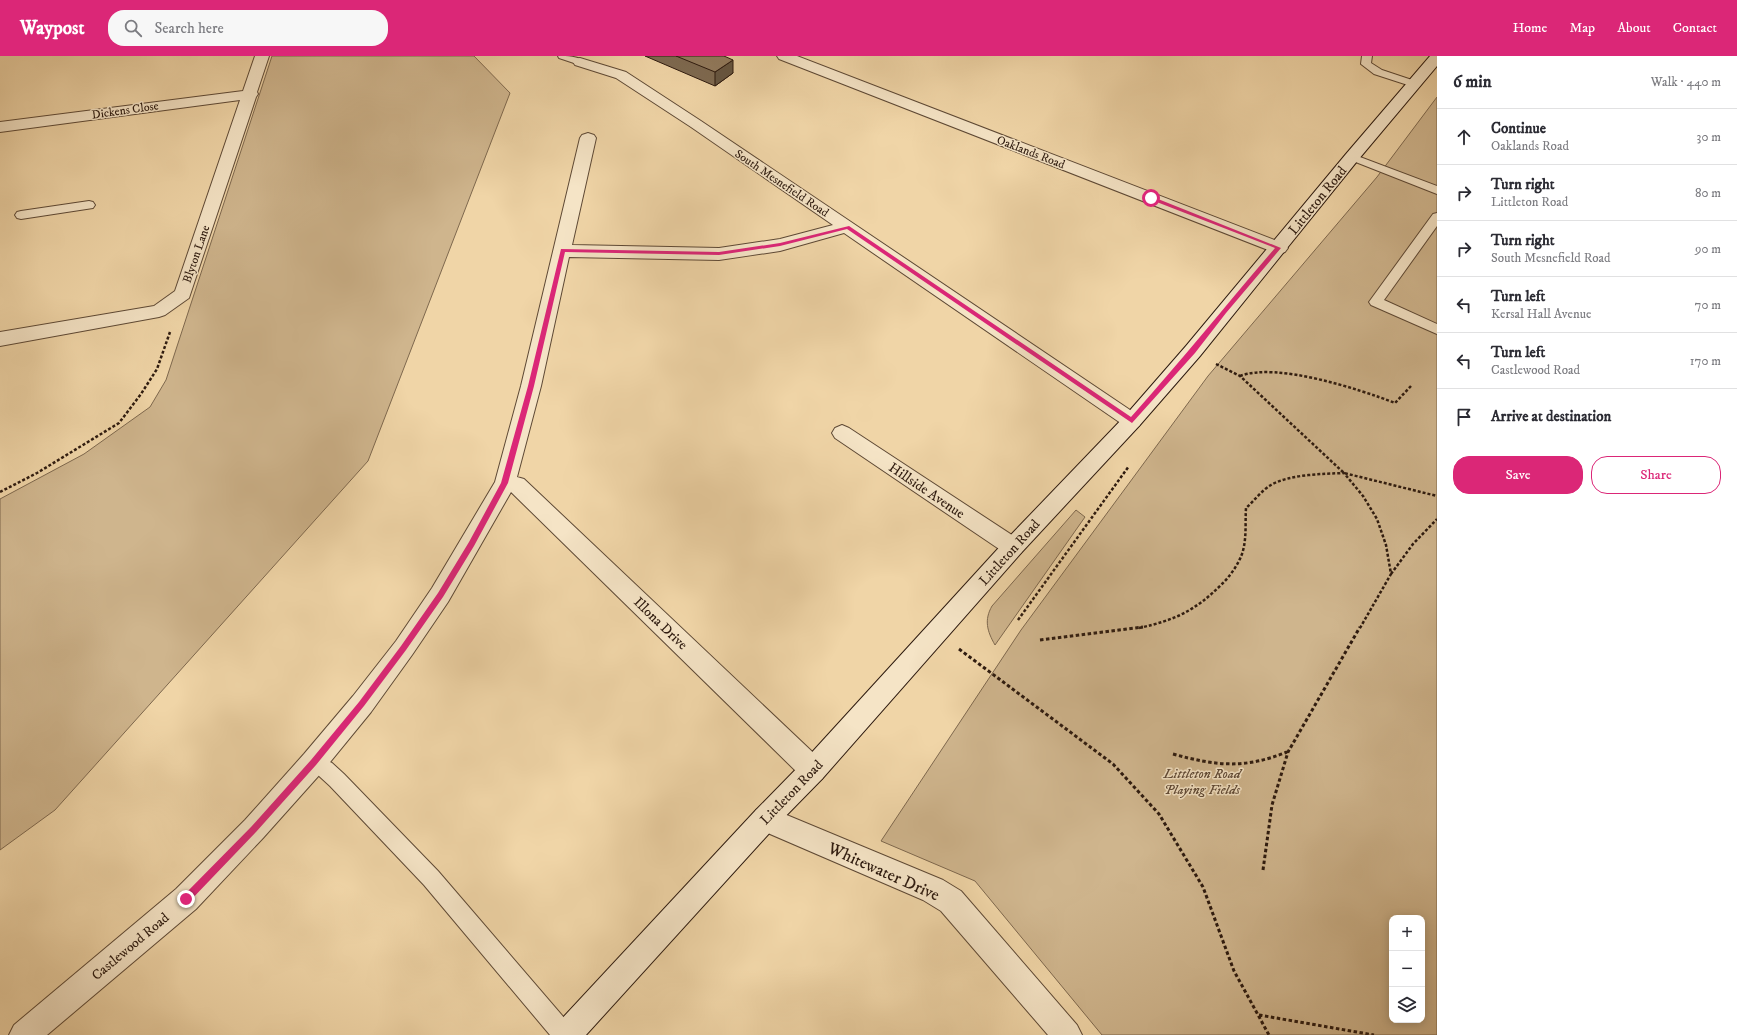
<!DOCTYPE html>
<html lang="en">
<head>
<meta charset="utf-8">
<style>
  :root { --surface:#fff; --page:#f7f7f7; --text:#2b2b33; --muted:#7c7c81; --line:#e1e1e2; --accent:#db2777 }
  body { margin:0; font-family:"IM FELL DW Pica",serif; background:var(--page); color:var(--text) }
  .controls { position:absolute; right:12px; bottom:12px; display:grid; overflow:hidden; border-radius:8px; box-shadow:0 2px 10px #0003 }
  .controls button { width:36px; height:36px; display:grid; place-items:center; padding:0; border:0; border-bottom:1px solid var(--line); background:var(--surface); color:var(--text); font:20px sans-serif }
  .stop { position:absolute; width:12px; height:12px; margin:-9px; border:3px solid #db2777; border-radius:50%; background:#fff }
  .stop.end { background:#db2777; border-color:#fff; box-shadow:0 1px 4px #0008 }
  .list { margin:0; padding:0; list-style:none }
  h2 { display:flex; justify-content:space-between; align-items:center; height:52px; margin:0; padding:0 16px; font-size:17px }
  h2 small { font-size:13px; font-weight:400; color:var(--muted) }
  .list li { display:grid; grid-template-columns:26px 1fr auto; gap:12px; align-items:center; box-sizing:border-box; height:56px; padding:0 16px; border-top:1px solid var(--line) }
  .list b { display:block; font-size:15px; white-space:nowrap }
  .list p { margin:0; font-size:13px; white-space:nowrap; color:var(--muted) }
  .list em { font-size:13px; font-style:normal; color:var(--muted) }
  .actions { display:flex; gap:8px; padding:12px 16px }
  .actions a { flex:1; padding:9px 0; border:1px solid var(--accent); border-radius:16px; text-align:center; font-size:14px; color:var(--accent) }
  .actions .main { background:var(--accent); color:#fff }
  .icon { flex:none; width:22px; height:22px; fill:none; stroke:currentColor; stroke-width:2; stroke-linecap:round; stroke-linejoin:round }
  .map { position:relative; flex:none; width:1437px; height:979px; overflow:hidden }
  header { display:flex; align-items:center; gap:24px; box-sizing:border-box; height:56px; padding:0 20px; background:var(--accent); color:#fff }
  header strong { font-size:19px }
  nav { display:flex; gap:22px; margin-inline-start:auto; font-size:14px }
  .search { width:280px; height:36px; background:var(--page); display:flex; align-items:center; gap:10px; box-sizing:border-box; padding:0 14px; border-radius:16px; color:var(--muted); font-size:15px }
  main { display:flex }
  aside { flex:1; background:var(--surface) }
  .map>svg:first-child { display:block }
</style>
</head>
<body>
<header>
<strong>Waypost</strong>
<div class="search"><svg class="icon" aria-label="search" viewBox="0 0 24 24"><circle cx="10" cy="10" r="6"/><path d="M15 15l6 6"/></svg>Search here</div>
<nav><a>Home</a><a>Map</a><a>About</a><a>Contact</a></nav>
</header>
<main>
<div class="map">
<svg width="1437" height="979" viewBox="0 0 1437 979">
  <rect width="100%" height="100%" fill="#f0d5a7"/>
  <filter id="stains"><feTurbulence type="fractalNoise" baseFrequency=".005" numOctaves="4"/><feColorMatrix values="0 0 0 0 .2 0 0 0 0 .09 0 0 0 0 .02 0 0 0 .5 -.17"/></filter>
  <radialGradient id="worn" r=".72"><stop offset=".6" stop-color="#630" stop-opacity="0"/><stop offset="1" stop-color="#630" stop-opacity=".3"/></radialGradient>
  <path fill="#cfb58d" stroke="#7e684e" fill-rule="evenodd" d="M272,0H474L510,37L368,405L55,754L0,794V443L84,398L150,351L166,324Z
    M1437,41V979H1102L975,825L881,785L1021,574L1208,320L1377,121ZM1392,862H1422V964H1392Z
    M1076,454L1085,461L995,589C987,575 984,564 992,550Z"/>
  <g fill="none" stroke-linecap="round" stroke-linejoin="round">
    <g stroke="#5e4935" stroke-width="2">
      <path id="lane" d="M558,0C567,0 578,0 585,6L580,9L559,2Z
        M1362,0H1372L1371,7L1382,14L1418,26L1419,28L1414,31L1374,18L1361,8Z
        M1352,98L1437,130V138L1348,103L1346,101L1348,99Z
        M89,145L93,146L95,149L93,152L21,163L17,162L15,159L17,156L21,155Z
        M1437,157V170L1384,244L1437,268V278L1371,249L1369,246L1433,158Z
        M313,698L332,707L344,718L438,815L572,971L575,979H550L424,829L330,730L318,719L306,713L304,707L306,701Z"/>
    </g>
    <g stroke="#5e4935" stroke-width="2">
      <path id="street" d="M255,0H269L257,36L258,38L256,41L189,242L165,259L159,261L0,290V276L154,250L175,235L240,44L0,76V66L243,35Z
        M777,0H797L1285,188L1288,192L1285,196L1279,198L1273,196L779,3Z
        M580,2L626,16L701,65L1139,360L1142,365L1139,370L1132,373L1125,370L844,177L780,195L719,204L569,201L541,330L517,421L524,423L822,705L826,714L822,723L813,726L804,723L511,436L448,546L412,599L371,656L322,716L263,782L196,853L47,979H9L14,969L176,833L245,764L304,698L353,640L396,585L432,532L495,426L521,330L580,82L582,79L588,77L594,79L596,82L572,189L719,192L780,183L833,169L691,71L616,22L575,9L573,6L575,3Z
        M842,369L849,372L1021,485L1024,491L1021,497L1013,500L1005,497L835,382L832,377L835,372Z
        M765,750L943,824L961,835L1077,969L1082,979H1048L941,855L923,844L756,772L752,763L756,754Z"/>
    </g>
    <g stroke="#2d1a0f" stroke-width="2">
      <path id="secondary" d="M1430,0H1437V10L1358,104L1200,300L1139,370L1021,497L822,723L774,772L586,979H551L556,969L756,754L804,705L1005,485L1125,360L1186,290L1346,98Z"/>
    </g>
    <path stroke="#2d1a0f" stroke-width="2.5" stroke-dasharray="3 2" stroke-linecap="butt" d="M1216,308L1240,320L1344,417L1437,440
      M1240,320C1276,306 1359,333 1395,347L1411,330
      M0,436L37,417L119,367L141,338L157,313L170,276
      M1391,518L1413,488L1437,463
      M1018,564L1129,410
      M1139,572C1175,564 1195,555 1222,528C1230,520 1238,509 1242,498C1247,483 1245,467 1246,452C1254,445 1262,434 1271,429C1290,418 1323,418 1344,417L1363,440L1377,463L1386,489L1391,518L1360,572"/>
    <path stroke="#2d1a0f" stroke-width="3" stroke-dasharray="3.5 2.5" stroke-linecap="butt" d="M1040,584L1143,571
      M959,593L1113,708L1159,758L1203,831L1234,915L1269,979
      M1173,698C1216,710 1245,713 1287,696
      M1263,814L1272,749L1288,696L1360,571
      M1259,959L1374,979"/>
    <use href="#lane" fill="#f5e4c6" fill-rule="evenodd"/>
    <use href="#street" fill="#f5e4c6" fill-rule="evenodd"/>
    <use href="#secondary" fill="#f5e4c6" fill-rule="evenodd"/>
  </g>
  <path fill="#7e6a51" stroke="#2d1a0f" d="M645,0H724L733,17L715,30Z"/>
  <path fill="#665642" stroke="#2d1a0f" d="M733,4V17L715,30V16Z"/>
  <path fill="#927b5e" stroke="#2d1a0f" d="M676,0H724L733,4L715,16Z"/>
  <path fill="#db2777" d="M1149,141H1153L1281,192L1226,257L1195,297L1132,367L847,173L780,190L719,199L565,196L534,330L508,427L474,490L443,541L406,594L364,650L316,709L256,776L189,846H183V840L251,771L311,704L359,646L401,590L438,537L469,486L501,427L528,330L561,193L719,196L780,187L849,170L1131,361C1180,306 1227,248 1275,192L1149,143Z"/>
  <g text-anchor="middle" stroke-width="3" stroke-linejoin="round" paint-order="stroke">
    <g font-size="12" fill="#2d1a0f" stroke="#f5e4c6">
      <text transform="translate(125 54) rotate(-8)" y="4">Dickens Close</text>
      <text transform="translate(1031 96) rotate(21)" y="4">Oaklands Road</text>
      <text transform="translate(782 127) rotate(34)" y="4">South Mesnefield Road</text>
      <text transform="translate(196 198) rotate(-71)" y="4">Blyton Lane</text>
    </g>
    <g font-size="14" fill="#2d1a0f" stroke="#f5e4c6">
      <text transform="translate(1317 144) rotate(-51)" y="5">Littleton Road</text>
      <text transform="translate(927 434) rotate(34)" y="5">Hillside Avenue</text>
      <text transform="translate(1009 496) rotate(-48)" y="5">Littleton Road</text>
      <text transform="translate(661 567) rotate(44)" y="5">Illona Drive</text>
      <text transform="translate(791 736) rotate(-46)" y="5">Littleton Road</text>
      <text transform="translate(130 890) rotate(-40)" y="5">Castlewood Road</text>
    </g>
    <g font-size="14" font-style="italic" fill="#5e4835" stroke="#f5e4c6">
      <text x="1202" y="722">Littleton Road<tspan x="1202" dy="16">Playing Fields</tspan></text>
    </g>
    <g font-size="17" fill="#2d1a0f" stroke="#f5e4c6">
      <text transform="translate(884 815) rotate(24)" y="6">Whitewater Drive</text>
    </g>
  </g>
  <rect width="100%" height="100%" filter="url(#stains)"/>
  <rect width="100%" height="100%" fill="url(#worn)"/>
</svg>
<div class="controls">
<button>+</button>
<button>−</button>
<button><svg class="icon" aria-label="layers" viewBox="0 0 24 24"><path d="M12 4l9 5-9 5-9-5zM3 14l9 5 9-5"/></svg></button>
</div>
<div class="stop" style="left:1151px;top:142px"></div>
<div class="stop end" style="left:186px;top:843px"></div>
</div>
<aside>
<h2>6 min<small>Walk · 440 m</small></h2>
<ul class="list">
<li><svg class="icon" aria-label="ahead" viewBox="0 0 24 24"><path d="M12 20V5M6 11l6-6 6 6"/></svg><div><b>Continue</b><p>Oaklands Road</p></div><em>30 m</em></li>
<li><svg class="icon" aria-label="right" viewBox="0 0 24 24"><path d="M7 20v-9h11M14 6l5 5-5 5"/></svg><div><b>Turn right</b><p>Littleton Road</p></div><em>80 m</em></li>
<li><svg class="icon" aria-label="right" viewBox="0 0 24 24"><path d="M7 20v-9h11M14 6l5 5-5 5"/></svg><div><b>Turn right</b><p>South Mesnefield Road</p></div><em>90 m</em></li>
<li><svg class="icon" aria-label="left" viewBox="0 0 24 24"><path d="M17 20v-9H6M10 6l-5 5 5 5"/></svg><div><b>Turn left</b><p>Kersal Hall Avenue</p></div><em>70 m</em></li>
<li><svg class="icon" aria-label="left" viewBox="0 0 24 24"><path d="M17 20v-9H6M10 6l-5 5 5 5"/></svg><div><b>Turn left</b><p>Castlewood Road</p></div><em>170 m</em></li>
<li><svg class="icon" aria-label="arrive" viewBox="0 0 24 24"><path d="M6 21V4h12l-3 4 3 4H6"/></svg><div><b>Arrive at destination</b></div></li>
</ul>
<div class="actions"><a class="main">Save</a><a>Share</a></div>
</aside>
</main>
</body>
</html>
